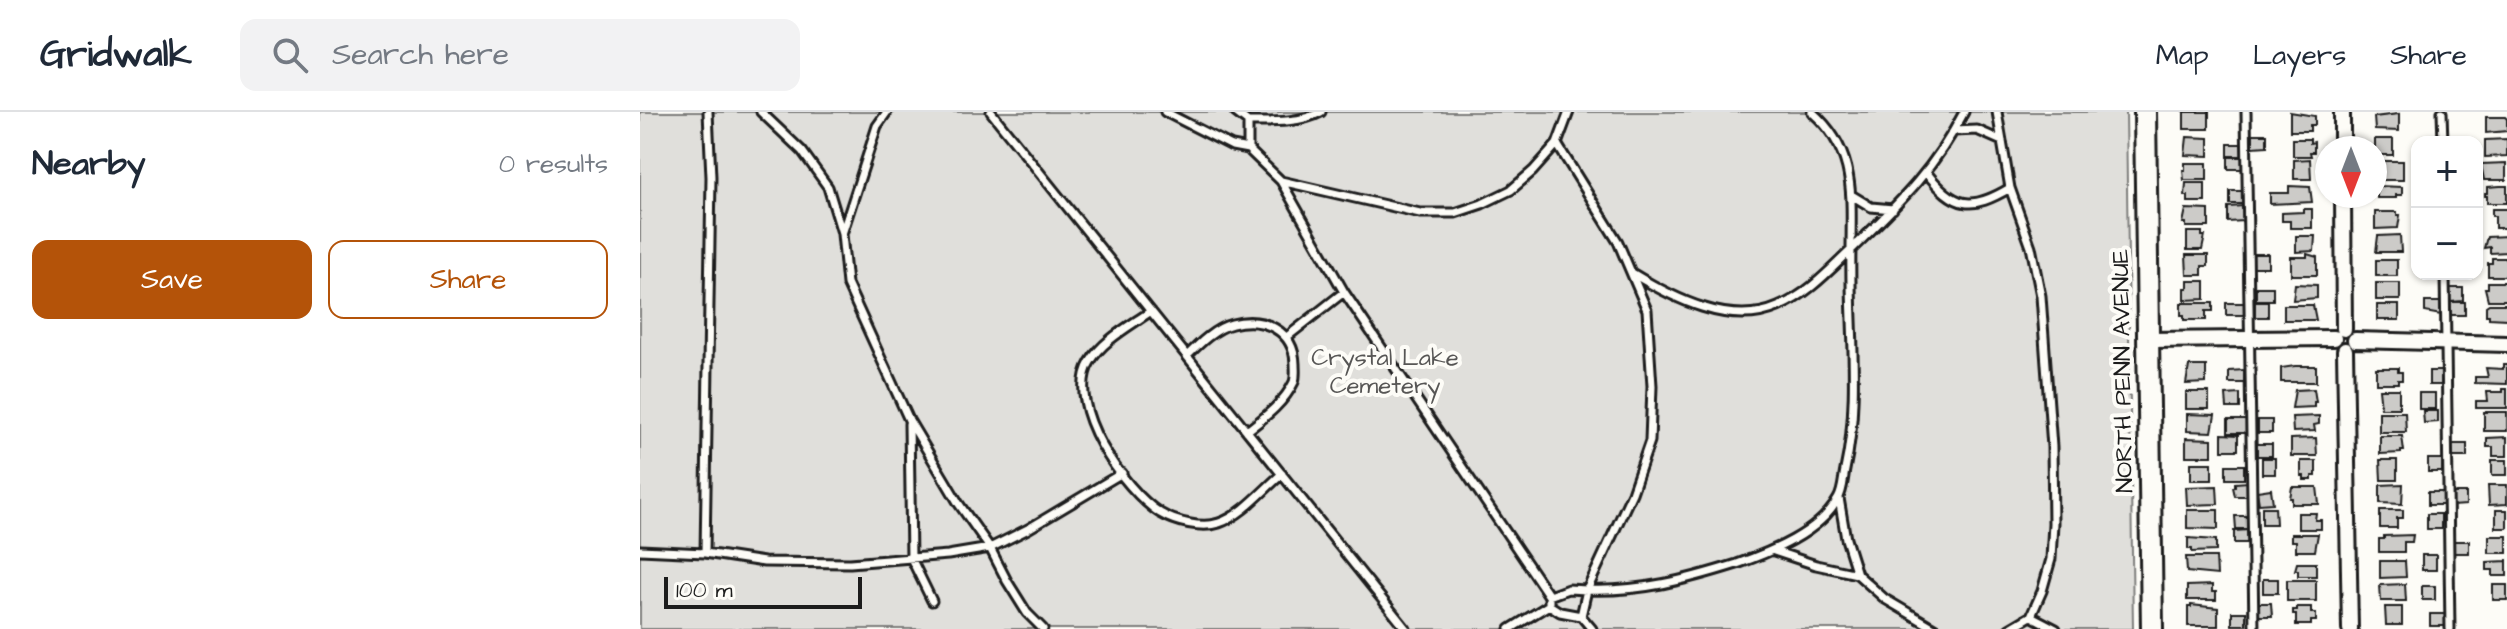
<!DOCTYPE html>
<html lang="en">
<head>
<meta charset="utf-8">
<style>
  :root { --surface:#fff; --page:#f2f2f3; --text:#1f2937; --muted:#747a83; --line:#e0e1e3; --accent:#b45309 }
  body { margin:0; font-family:"Architects Daughter",sans-serif; background:var(--page); color:var(--text) }
  .controls { position:absolute; right:24px; top:24px; display:grid; overflow:hidden; border-radius:16px; box-shadow:0 2px 6px #0004 }
  .controls button { width:72px; height:72px; display:grid; place-items:center; padding:0; border:0; border-bottom:2px solid var(--line); background:var(--surface); color:var(--text); font:40px sans-serif }
  .compass { position:absolute; left:1675px; top:24px; width:72px; height:72px; border-radius:50%; background:var(--surface); box-shadow:0 2px 6px #0004; rotate:180deg }
  .scale { position:absolute; left:24px; bottom:20px; width:198px; box-sizing:border-box; padding-left:8px; border:4px solid #1c1c1c; border-top:0; font-size:22px; line-height:28px; white-space:nowrap; color:#1c1c1c; -webkit-text-stroke:6px #fdfcf7; paint-order:stroke }
  .list { margin:0; padding:0; list-style:none }
  h2 { display:flex; justify-content:space-between; align-items:center; height:104px; margin:0; padding:0 32px; font-size:34px }
  h2 small { font-size:26px; font-weight:400; color:var(--muted) }
  .actions { display:flex; gap:16px; padding:24px 32px }
  .actions a { flex:1; padding:18px 0; border:2px solid var(--accent); border-radius:16px; text-align:center; font-size:28px; color:var(--accent) }
  .actions .main { background:var(--accent); color:#fff }
  .icon { flex:none; width:44px; height:44px; fill:none; stroke:currentColor; stroke-width:2; stroke-linecap:round; stroke-linejoin:round }
  .map { position:relative; flex:none; width:1867px; height:517px; overflow:hidden }
  header { display:flex; align-items:center; gap:48px; box-sizing:border-box; height:112px; padding:0 40px; background:var(--surface); border-bottom:2px solid var(--line) }
  header strong { font-size:38px }
  nav { display:flex; gap:44px; margin-inline-start:auto; font-size:28px }
  .search { width:560px; height:72px; background:var(--page); display:flex; align-items:center; gap:20px; box-sizing:border-box; padding:0 28px; border-radius:16px; color:var(--muted); font-size:30px }
  main { display:flex }
  aside { flex:1; background:var(--surface) }
  .map>svg:first-child { display:block }
</style>
</head>
<body>
<header>
<strong>Gridwalk</strong>
<div class="search"><svg class="icon" aria-label="search" viewBox="0 0 24 24"><circle cx="10" cy="10" r="6"/><path d="M15 15l6 6"/></svg>Search here</div>
<nav><a>Map</a><a>Layers</a><a>Share</a></nav>
</header>
<main>
<aside>
<h2>Nearby<small>0 results</small></h2>
<ul class="list">
</ul>
<div class="actions"><a class="main">Save</a><a>Share</a></div>
</aside>
<div class="map">
<svg width="1867" height="517" viewBox="0 0 1867 517">
  <rect width="100%" height="100%" fill="#fdfcf7"/>
  <filter id="ink" filterUnits="userSpaceOnUse"><feTurbulence type="fractalNoise" baseFrequency=".0125" numOctaves="2"/><feDisplacementMap in="SourceGraphic" scale="16" xChannelSelector="R" yChannelSelector="G"/><feConvolveMatrix kernelMatrix="1 2 1 2 8 2 1 2 1" color-interpolation-filters="sRGB"/></filter>
  <g filter="url(#ink)">
    <path fill="#e0dfdb" stroke="#7e7e7c" stroke-width="2" d="M0,0H1486L1493,517H0Z"/>
    <path fill="#cccbc8" stroke="#1c1c1c" stroke-width="2" d="M1544,0H1569V17H1544Z
      M1650,0L1675,4V13H1670V19H1650Z
      M1759,2V19L1735,18L1734,5Z
      M1846,5H1865L1867,7V19L1846,21Z
      M1613,22H1627V34L1613,35Z
      M1547,25L1569,26V44L1545,43Z
      M1653,27H1670V31L1674,30V40H1670L1671,44H1653Z
      M1735,27H1753V43H1735Z
      M1867,27V44L1845,45V28Z
      M1588,32H1603V44H1588Z
      M1588,45H1603V57H1588Z
      M1670,47L1671,67H1654V48Z
      M1735,49H1763V68H1735Z
      M1545,51H1567V68H1544L1543,58H1545Z
      M1866,51V68H1844L1841,52Z
      M1546,71H1565V90H1548V84H1545Z
      M1649,74L1670,75L1672,90L1630,92V81H1649Z
      M1737,74L1762,75V83H1756V86H1737Z
      M1860,74H1867V91H1847V84H1845V81H1848V75Z
      M1590,79H1604V92H1590Z
      M1604,94V109L1588,110V95Z
      M1546,97L1569,98V115H1546V111H1543Z
      M1663,97H1672V116H1650V109H1642V101L1663,100Z
      M1852,97H1867V116H1855V104H1852Z
      M1735,100H1757V103H1760L1758,116L1735,117Z
      M1547,120H1562V124H1565L1562,138H1547Z
      M1760,123L1761,140H1736L1738,124Z
      M1656,124H1675L1674,139L1656,140Z
      M1867,124V140L1850,141V135L1844,136L1847,125Z
      M1613,142H1628V155H1613Z
      M1667,142L1677,145V163H1651V145H1667Z
      M1546,143H1568V154H1562V163H1547Z
      M1852,146H1867V164H1848V151H1852Z
      M1736,148H1757V164H1736Z
      M1548,169H1565V187L1545,188V176H1548Z
      M1848,170H1867V188H1848L1845,176H1848Z
      M1736,171H1760V188H1736Z
      M1655,172L1677,173V186L1653,188Z
      M1616,175H1633V188H1616Z
      M1809,176H1823V189L1810,190Z
      M1615,190H1628V205H1615Z
      M1785,190H1801V203L1785,200Z
      M1810,190H1825V203H1810Z
      M1541,191H1573V199H1566V208H1544V203H1541Z
      M1586,191H1605V203H1586Z
      M1849,192H1867V207L1849,206V203H1846V194Z
      M1644,193H1673L1676,208H1644Z
      M1737,193H1759V208H1737Z
      M1863,253H1867V272L1835,271V265H1848L1846,256L1863,257Z
      M1549,254H1566V271L1546,272Z
      M1655,254H1676V270H1641V256Z
      M1736,256H1758V260H1762V268H1758V271H1736Z
      M1604,258V271H1589V259Z
      M1789,259H1802V273H1789Z
      M1674,277L1676,290H1674V295L1652,296L1655,278Z
      M1739,277H1759V296H1741Z
      M1863,277H1867V296H1836V289H1848L1847,280H1863Z
      M1546,280H1569V297H1546Z
      M1779,281H1795V297H1779Z
      M1600,282V296H1587L1586,283Z
      M1783,299H1798V310L1784,311Z
      M1739,300H1765L1766,320H1739Z
      M1844,300H1867V319H1844Z
      M1547,302L1575,303L1572,320L1547,319Z
      M1679,304V312L1674,313L1675,319L1653,320L1652,305Z
      M1588,308H1607V321H1588Z
      M1618,308H1632V321H1618Z
      M1582,322L1598,323V338H1582Z
      M1740,324H1762L1764,339H1761V341L1740,342Z
      M1867,325V344H1853V335H1847V326Z
      M1546,326L1572,327V344H1546Z
      M1676,326L1677,344H1651V327Z
      M1617,332H1632V344H1617Z
      M1812,332H1827V345H1812Z
      M1622,346H1635V362H1622Z
      M1788,347H1802V360H1788Z
      M1740,348H1757V368H1741Z
      M1852,348H1867V363H1852Z
      M1661,349H1676V364H1672V368H1664V364H1661Z
      M1551,351H1572V368H1551Z
      M1586,353H1604V367H1586Z
      M1608,370V384H1595L1593,375H1595V371Z
      M1763,372L1762,392L1740,391V373Z
      M1848,373H1867V392L1849,393Z
      M1577,374L1578,392L1547,393L1546,375Z
      M1652,375H1677L1679,392H1652V386H1650Z
      M1631,377L1633,391L1619,392L1617,379Z
      M1788,380H1804V393H1788Z
      M1813,381H1826V393L1813,394Z
      M1622,395H1635L1636,412H1622Z
      M1547,398H1578V417L1547,416Z
      M1740,398H1763V406H1757V416H1740Z
      M1856,398H1867V416H1856Z
      M1658,401H1676L1675,408H1681V417H1658Z
      M1787,402H1801V417H1787Z
      M1595,404H1608L1609,417H1596Z
      M1609,418V431H1594V419Z
      M1651,422H1678L1675,439H1656V429H1651Z
      M1773,423L1772,430H1764V440H1739V427H1744V424Z
      M1849,424H1867V441H1849Z
      M1548,426L1576,428V439L1552,440V437H1548Z
      M1814,429H1829V441H1814Z
      M1782,443H1796V458H1782Z
      M1546,445H1576L1577,463L1547,460Z
      M1867,447V464H1853V458H1847V450L1867,449Z
      M1740,449H1765L1766,465L1740,466Z
      M1657,451H1676V464H1658V458H1655Z
      M1623,467H1638V481H1623Z
      M1647,468H1676V489H1647Z
      M1765,472L1766,489H1741L1740,473Z
      M1572,473V480H1576V488H1547V474Z
      M1853,473H1867V488H1853Z
      M1782,474H1795V488H1782Z
      M1618,491H1631L1632,504H1618Z
      M1551,493L1578,496V514H1548V495H1551Z
      M1657,495H1671V501H1676V509H1671V513H1656V502H1653V498H1657Z
      M1745,495H1762V513H1746Z
      M1592,500H1606V513H1592Z
      M1790,502H1806V514H1790Z"/>
    <g fill="none" stroke-linecap="round" stroke-linejoin="round">
      <g stroke="#1c1c1c" stroke-width="13">
        <path id="service" d="M121,0L162,39L188,75L202,121
          M247,0L237,14L202,122L207,172L269,308L319,392L350,436L367,469L387,501L403,517
          M351,0L766,517
          M525,0L592,34L608,37
          M595,0L608,10C631,10 661,11 681,0
          M1357,0L1370,76L1391,135L1401,184L1412,335L1413,411L1411,447L1402,479L1391,504L1369,517
          M1606,0L1614,517
          M1802,0L1803,30
          M608,10V37L641,69L704,180L909,484L928,477L947,478L941,504
          M1314,19L1337,18L1362,29
          M917,32L978,130L1007,198L1012,274L1010,329L992,381L947,478C1000,480 1046,468 1097,452C1131,440 1179,421 1198,387C1203,379 1203,367 1205,358C1221,285 1209,211 1211,138C1258,92 1293,60 1324,0
          M1286,60C1315,97 1331,99 1370,76
          M641,69L780,101H815L842,92L871,78L893,59L917,32L929,0
          M1213,84L1231,95L1253,97
          M992,161C1033,186 1090,216 1138,195C1167,183 1189,159 1211,138C1211,84 1217,39 1172,0
          M1805,162L1810,517
          M511,199C490,214 463,228 450,250C424,293 484,378 520,401C535,410 562,417 579,411C603,403 623,378 642,362
          M648,224L704,180
          M547,244C559,232 575,216 592,212C623,204 654,218 655,252C655,258 656,264 654,270C644,291 625,305 607,319
          M269,312L271,446L292,489
          M1199,386L1206,427L1217,462
          M0,438L65,441L124,450L210,451L308,443L350,436L388,417L482,361
          M1134,439L1176,453L1217,462L1245,487L1296,517
          M65,441L71,65L68,0
          M909,484V493L920,500L941,504L952,517
          M1391,504L1416,517
          M870,517L909,493"/>
      </g>
      <g stroke="#1c1c1c" stroke-width="20">
        <path id="minor" d="M1702,0V36
          M1703,84L1704,217
          M1508,228L1694,226
          M1715,228L1867,232
          M1705,238L1710,517"/>
      </g>
      <g stroke="#1c1c1c" stroke-width="26">
        <path id="secondary" d="M1505,0L1512,517"/>
      </g>
      <use href="#service" stroke="#fdfcf7" stroke-width="7"/>
      <use href="#minor" stroke="#fdfcf7" stroke-width="14"/>
      <use href="#secondary" stroke="#fdfcf7" stroke-width="20"/>
    </g>
  </g>
  <g text-anchor="middle" stroke-width="8" stroke-linejoin="round" paint-order="stroke">
    <g font-size="24" fill="#575655" stroke="#fdfcf7">
      <text x="745" y="253">Crystal Lake<tspan x="745" dy="28">Cemetery</tspan></text>
    </g>
    <g font-size="24" fill="#1c1c1c" stroke="#fdfcf7">
      <text transform="translate(1482 259) rotate(-91)" y="8">NORTH PENN AVENUE</text>
    </g>
  </g>
</svg>
<div class="controls">
<button>+</button>
<button>−</button>
</div>
<svg class="compass" viewBox="-18 -18 36 36"><path d="M0-13l5 13h-10z" fill="#e53935"/><path d="M0 13l5-13h-10z" fill="#747a83"/></svg>
<div class="scale">100 m</div>
</div>
</main>
</body>
</html>
